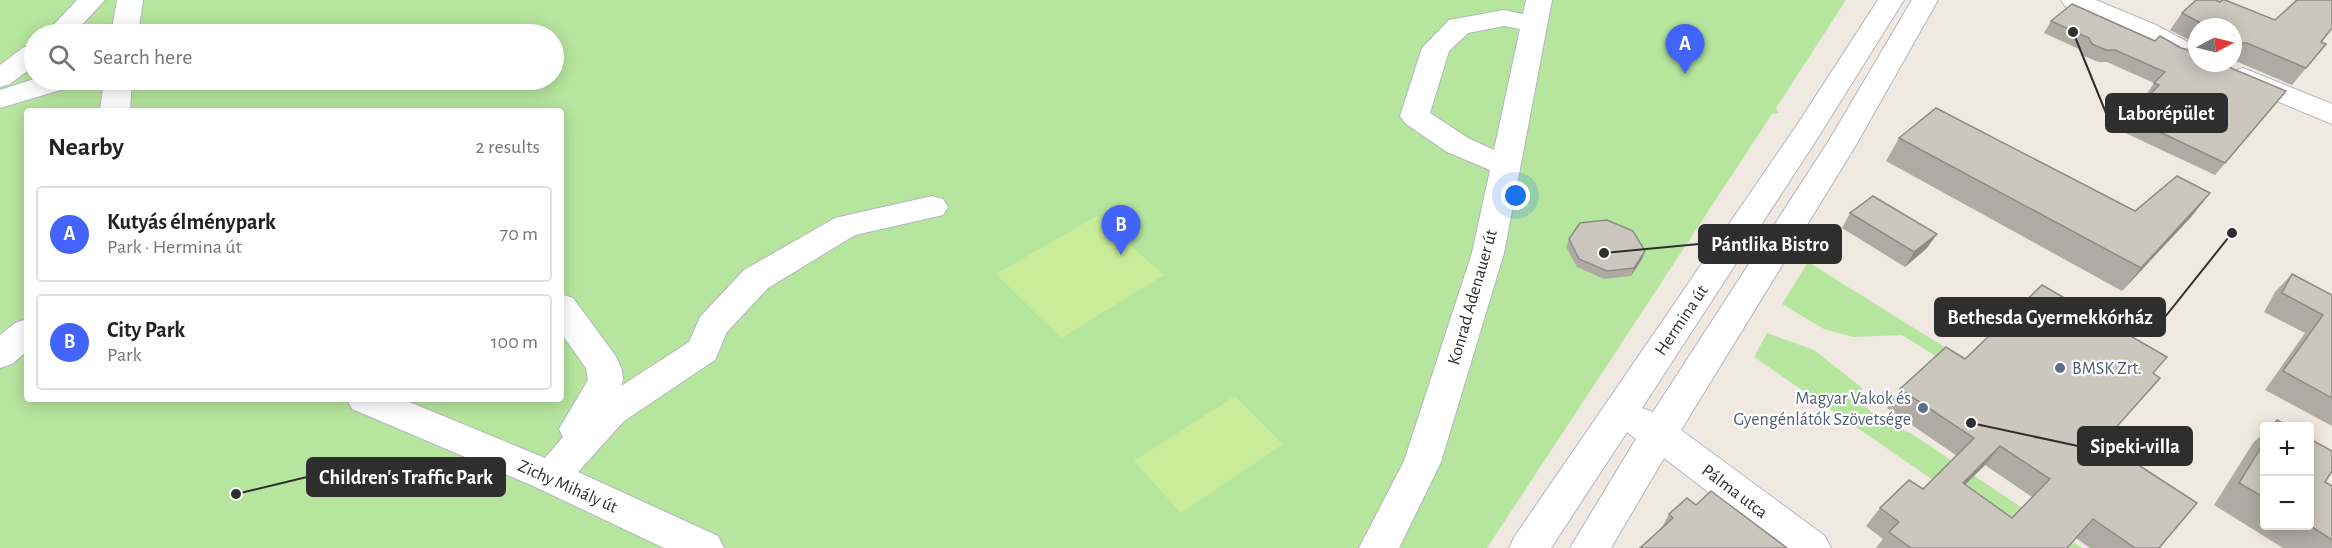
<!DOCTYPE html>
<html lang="en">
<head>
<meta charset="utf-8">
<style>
  :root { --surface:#fff; --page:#f6f6f6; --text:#222; --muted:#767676; --line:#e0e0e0; --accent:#4264fb }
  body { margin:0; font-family:"Alegreya Sans",sans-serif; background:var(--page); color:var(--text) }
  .controls { position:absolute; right:18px; bottom:18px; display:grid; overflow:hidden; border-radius:6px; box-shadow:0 3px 15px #0003 }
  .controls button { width:54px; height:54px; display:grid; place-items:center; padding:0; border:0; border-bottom:2px solid var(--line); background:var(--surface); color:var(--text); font:30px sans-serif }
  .compass { position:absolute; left:2188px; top:18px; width:54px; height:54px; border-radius:50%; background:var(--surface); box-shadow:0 3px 15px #0003; rotate:83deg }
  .you { position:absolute; left:1516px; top:196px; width:21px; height:21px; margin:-15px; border:4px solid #fff; border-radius:50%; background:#1a73e8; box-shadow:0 0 0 9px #1a73e833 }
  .badge { display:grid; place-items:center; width:39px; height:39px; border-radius:50%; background:var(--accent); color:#fff; font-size:20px; font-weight:700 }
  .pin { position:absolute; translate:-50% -50px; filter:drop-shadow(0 2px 3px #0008) }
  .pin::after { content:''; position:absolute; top:32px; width:21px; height:18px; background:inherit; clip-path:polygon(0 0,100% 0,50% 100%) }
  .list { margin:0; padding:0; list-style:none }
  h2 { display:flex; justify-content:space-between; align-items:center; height:78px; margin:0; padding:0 24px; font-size:26px }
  h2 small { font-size:20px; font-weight:400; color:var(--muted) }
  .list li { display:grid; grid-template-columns:39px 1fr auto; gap:18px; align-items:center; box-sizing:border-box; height:96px; margin:0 12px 12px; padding:0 12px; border:2px solid var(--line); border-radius:6px }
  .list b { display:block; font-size:22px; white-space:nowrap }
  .list p { margin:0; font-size:20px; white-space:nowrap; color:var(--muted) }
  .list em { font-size:20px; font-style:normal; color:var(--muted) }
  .icon { flex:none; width:33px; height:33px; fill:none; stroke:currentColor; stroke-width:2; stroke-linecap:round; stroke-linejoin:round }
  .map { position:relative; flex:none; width:2332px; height:548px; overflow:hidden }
  .search { position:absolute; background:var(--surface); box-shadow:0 3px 15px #0003; left:24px; top:24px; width:540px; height:66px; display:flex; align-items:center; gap:15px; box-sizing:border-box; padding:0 21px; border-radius:33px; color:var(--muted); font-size:22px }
  .panel { position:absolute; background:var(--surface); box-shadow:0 3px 15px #0003; left:24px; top:108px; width:540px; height:294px; border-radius:6px }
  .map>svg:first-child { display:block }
</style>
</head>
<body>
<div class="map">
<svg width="2332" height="548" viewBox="0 0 2332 548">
  <rect width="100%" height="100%" fill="#efe9e1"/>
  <path fill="#b6e59e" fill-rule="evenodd" d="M0,0H1846L1776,108L1779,113L1772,114L1487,548H0ZM34,34H554V80H34ZM27,111H561V399H27Z
    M1808,262L2010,388L2002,397L1902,335L1853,337L1824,329L1782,304Z
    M1767,333L1814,350L1862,388L1866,407L1881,420L1912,434L2082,548H2032L1754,357Z"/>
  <path fill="#c9ec9a" d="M1097,216L1164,275L1061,338L996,274Z
    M1235,396L1283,444L1181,513L1134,461Z"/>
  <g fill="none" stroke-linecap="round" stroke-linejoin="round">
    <g stroke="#b4b7c1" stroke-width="2">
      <path id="minor" d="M77,0H105L73,34H45Z
        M117,0H143L138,34H111Z
        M1526,0H1552L1504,253L1441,462L1399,548H1359L1404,461L1472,253L1490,170L1447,152L1405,123L1400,116L1422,48L1449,20L1504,10L1523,14ZM1504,26L1520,29L1494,150L1468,138L1430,113L1449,51L1468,33Z
        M1878,0H1904L1817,139L1642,408L1653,412L1828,142L1912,0H1938L1856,145L1681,430L1825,536L1831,548H1781L1664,458L1611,548H1570L1636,439L1627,432L1551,548H1509L1515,536L1797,125Z
        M2061,0H2096L2156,25L2197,47V63H2207C2181,70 2156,46 2134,36C2111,25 2088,16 2065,6Z
        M34,45V66L10,84L0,87V65L24,47Z
        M2243,68L2332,104V124L2233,83L2229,77L2233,71Z
        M34,79L78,80L74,86L0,108V90Z
        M104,80H132L130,111H100Z
        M932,196L943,199L948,207L943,215L855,235L768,288L727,332L715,360L624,421L578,472L718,536L724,548H664L531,485L352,409L347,399H402L545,458L563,437L559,429L588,380L586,368L561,333V294L573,298L615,355C620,364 626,376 621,386L689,342L700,317L744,270L835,218Z
        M27,319V351L12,364L0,368V335L15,323Z"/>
    </g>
    <use href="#minor" fill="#fff" fill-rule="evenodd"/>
  </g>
  <path fill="#afaba4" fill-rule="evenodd" d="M2294,0H2332L2321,42L2326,44L2292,85L2233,60V27H2197V44L2170,30L2182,13L2275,20L2295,1Z
    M2051,21L2155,41L2181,48L2197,63L2286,91L2215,175L2119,130L2128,117L2149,96L2146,95L2154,83L2107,62H2098L2084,56L2081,50L2044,33Z
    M1899,138L2135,211L2210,193L2191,217L2122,291L1886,161Z
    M1850,213L1927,248L1905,267L1842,228Z
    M1569,239L1642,259L1631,276L1604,279L1577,267L1566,247Z
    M2292,274L2332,295V426L2265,390L2305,333L2264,312L2275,292Z
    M1965,359L2153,373L2103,442L2159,548H2090L2076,538L2067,548H1876L1883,539L1866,526L1880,508L1923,489L1957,456L1887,408L1900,389ZM1985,465L2032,497L2012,518L1965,484Z
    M2265,432V525H2310L2325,482L2332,486V548H2283L2214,505L2253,443Z
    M1696,505L1661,529L1669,514Z"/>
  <path fill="#8e8b86" d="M2210,193L2191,217L2122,291L2141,268Z
    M1937,234L1927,248L1905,267L1914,252Z
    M1645,251L1642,259L1631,276L1634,268Z
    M2000,446L1985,465L1948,502L1963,483Z"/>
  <path fill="#cbc7bf" stroke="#8e8b86" stroke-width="1.5" fill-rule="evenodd" d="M2196,0H2216L2220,2L2222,0H2225L2275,20L2297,0H2332V28L2321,42L2326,44L2306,68L2247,43H2233V27H2208L2182,13Z
    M2072,4L2155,41L2160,36L2181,48L2197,52V63H2219L2286,91L2225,163L2128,117L2159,85L2154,83L2165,72L2115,50H2106L2092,44L2089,38L2051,21Z
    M1936,108L2135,211L2177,176L2210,193L2141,268L1899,138Z
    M1873,196L1937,234L1914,252L1850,213Z
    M1607,220L1633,231L1645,251L1634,268L1607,271L1579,259L1569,239L1580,223Z
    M2292,274L2332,295V398L2283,371L2323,315L2282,293Z
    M2042,285L2167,357L2153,373L2160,378L2103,442L2197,503L2159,548H2135L2093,519L2067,548H1911L1889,532L1899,522L1880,508L1909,480L1923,489L1974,438L1900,389L1946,347L1965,359ZM2000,446L2050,479L2012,518L1963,483Z
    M2277,420L2288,426H2273Z
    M2310,439L2332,451V471L2325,482L2332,486V540L2309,525Z
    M2265,441V498L2239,483Z
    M1711,491L1787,548H1640L1673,518L1669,514L1687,498L1696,505Z"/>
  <g fill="#5c6f8a" stroke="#fff" stroke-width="2">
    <circle cx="2060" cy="368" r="6"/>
    <circle cx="1923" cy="408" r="6"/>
  </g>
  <g text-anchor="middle" stroke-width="4.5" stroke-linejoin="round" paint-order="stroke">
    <g font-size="18" fill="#2e2e2e" stroke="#fff">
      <text transform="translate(1472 297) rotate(-74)" y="6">Konrad Adenauer út</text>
      <text transform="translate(1681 320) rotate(-56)" y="6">Hermina út</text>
      <text transform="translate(568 486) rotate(24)" y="6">Zichy Mihály út</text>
      <text transform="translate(1735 491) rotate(37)" y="6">Pálma utca</text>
    </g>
    <g font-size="18" fill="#4e5e75" stroke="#fff" text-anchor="start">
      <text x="2072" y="374">BMSK Zrt.</text>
      <text x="1911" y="404" text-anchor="end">Magyar Vakok és<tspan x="1911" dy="21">Gyengénlátók Szövetsége</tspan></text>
    </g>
  </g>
  <path fill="none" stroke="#2e2e2e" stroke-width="2" d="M2073 32L2106 113M1604 253L1699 244M2232 233L2165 317M1971 423L2078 446M236 494L307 477"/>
  <g fill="#2e2e2e" stroke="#fff" stroke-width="2">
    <circle cx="2073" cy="32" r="6"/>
    <circle cx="1604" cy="253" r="6"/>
    <circle cx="2232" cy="233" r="6"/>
    <circle cx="1971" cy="423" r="6"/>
    <circle cx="236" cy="494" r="6"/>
  </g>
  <g fill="#2e2e2e" stroke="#2e2e2e" stroke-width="2">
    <rect x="2106" y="94" width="121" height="38" rx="6"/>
    <rect x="1699" y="225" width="142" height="38" rx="6"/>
    <rect x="1935" y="298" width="230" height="38" rx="6"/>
    <rect x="2078" y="427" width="114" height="38" rx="6"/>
    <rect x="307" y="458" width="198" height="38" rx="6"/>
  </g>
  <g font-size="20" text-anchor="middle" font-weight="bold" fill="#fff">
    <text x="2166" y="120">Laborépület</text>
    <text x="1770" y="251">Pántlika Bistro</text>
    <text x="2050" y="324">Bethesda Gyermekkórház</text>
    <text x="2135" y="453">Sipeki-villa</text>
    <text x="406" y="484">Children's Traffic Park</text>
  </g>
</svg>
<div class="controls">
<button>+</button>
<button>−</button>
</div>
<svg class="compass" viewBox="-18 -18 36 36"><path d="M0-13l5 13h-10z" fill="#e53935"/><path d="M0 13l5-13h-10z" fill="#767676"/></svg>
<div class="you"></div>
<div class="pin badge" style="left:1685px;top:74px">A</div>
<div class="pin badge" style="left:1121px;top:255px">B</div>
<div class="search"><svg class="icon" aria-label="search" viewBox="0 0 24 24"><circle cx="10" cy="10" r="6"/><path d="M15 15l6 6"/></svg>Search here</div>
<section class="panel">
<h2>Nearby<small>2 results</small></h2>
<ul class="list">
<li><span class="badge">A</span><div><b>Kutyás élménypark</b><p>Park · Hermina út</p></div><em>70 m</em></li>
<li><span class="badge">B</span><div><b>City Park</b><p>Park</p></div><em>100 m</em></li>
</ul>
</section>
</div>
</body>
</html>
